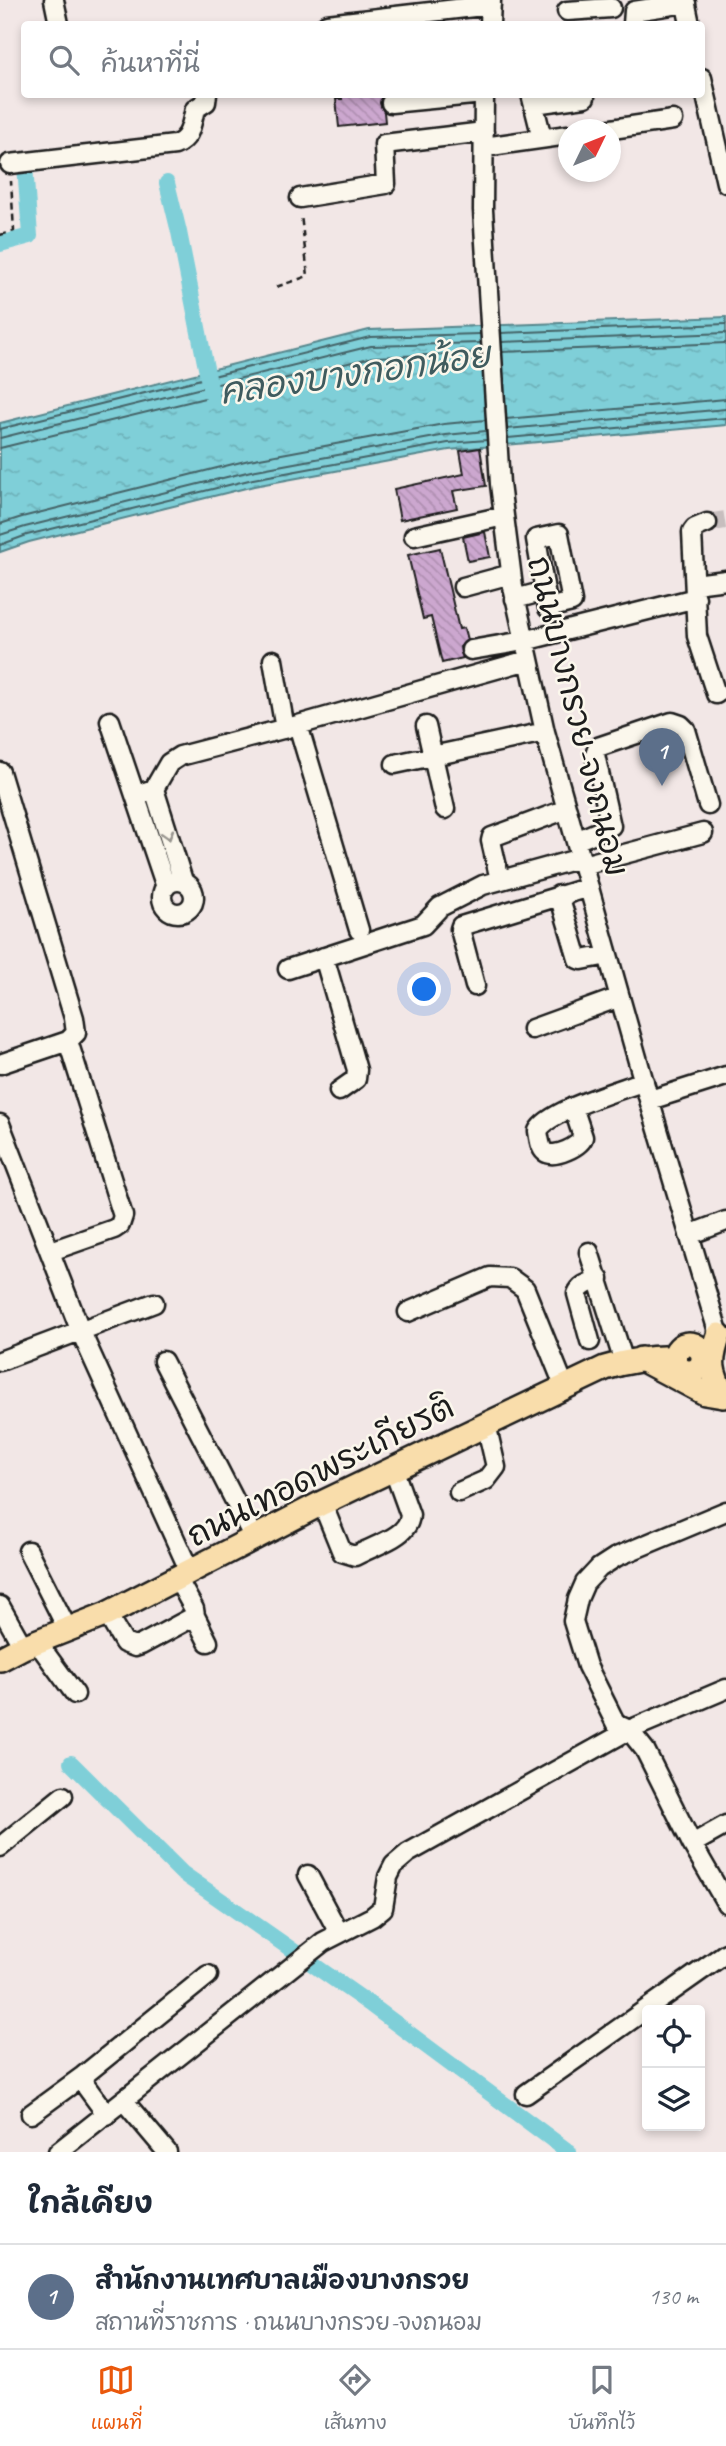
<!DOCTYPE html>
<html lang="th">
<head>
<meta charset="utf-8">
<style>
  :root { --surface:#fff; --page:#f2f2f3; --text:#1f2937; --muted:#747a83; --line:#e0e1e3; --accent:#ea580c }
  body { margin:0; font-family:Caveat,"Playpen Sans Thai",sans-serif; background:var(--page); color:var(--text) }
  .controls { position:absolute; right:21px; bottom:21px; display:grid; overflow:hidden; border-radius:7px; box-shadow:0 4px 10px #0003 }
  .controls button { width:63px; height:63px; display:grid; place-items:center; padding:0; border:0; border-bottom:2px solid var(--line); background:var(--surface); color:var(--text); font:35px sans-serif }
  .compass { position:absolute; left:558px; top:119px; width:63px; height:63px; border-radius:50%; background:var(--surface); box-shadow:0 4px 10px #0003; rotate:47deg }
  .you { position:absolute; left:425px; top:990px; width:24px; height:24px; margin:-18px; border:5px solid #fff; border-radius:50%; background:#1a73e8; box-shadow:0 0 0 10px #1a73e833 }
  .badge { display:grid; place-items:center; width:46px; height:46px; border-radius:50%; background:var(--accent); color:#fff; font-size:23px; font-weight:700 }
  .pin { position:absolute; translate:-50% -58px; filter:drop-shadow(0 2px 4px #0008) }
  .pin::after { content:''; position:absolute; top:37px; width:24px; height:21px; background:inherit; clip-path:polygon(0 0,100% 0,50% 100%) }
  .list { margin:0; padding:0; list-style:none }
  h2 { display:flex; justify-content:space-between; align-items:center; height:91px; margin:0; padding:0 28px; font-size:30px }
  h2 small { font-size:23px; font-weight:400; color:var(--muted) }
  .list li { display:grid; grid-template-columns:46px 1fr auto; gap:21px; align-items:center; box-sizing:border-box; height:105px; padding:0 28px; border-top:2px solid var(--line) }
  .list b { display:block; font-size:26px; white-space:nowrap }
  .list p { margin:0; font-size:23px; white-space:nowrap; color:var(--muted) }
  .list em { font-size:23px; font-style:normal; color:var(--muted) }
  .icon { flex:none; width:38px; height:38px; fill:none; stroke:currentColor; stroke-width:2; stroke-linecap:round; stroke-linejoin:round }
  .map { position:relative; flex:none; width:726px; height:2152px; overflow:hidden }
  .search { position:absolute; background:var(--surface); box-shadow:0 4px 10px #0003; left:21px; right:21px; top:21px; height:77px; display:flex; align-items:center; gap:18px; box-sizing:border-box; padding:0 24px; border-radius:7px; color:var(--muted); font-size:26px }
  .sheet { height:196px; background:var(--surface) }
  nav { display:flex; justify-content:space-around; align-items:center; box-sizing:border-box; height:98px; border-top:2px solid var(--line); background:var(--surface); font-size:19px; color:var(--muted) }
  nav a { display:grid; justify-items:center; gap:4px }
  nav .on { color:var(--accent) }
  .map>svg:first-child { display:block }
</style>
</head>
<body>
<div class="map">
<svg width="726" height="2152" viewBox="0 0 726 2152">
  <defs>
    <pattern id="water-ripples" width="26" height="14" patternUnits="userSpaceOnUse" patternTransform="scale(1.75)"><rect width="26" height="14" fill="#7fcfd8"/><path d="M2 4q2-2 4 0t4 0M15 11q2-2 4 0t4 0" fill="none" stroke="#6db1b9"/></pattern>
    <pattern id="building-back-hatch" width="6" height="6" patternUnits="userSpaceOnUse" patternTransform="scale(1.75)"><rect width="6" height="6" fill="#cca7cf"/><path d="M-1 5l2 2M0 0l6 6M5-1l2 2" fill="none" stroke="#af8fb1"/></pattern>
  </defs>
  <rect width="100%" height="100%" fill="#f2e7e6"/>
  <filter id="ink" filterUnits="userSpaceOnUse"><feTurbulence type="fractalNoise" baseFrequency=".0143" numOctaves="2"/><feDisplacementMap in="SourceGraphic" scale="14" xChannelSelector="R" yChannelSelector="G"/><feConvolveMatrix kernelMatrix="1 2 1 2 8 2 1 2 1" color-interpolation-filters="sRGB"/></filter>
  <g filter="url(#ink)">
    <path fill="url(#water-ripples)" stroke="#57878d" stroke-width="2" d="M726,317V425L449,450L254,486L29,542L0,552V423L369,330Z"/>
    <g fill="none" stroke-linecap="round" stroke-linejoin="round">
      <path stroke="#446467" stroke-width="2" d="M501,333L726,324
        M502,342L726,333
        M502,352L726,343
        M506,419L726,399
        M0,429L370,337L480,334
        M507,429L726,409
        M0,438L371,346L481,343
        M508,438L726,418
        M0,448L373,357L481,353
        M0,524L22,517L249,460L444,424L486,420
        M0,535L25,527L251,471L446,435L486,431
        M0,545L27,535L253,479L448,443L487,440"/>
      <path stroke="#7fcfd8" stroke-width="16" d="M167,183L179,232L211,393
        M0,244L30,236L25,165L40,164
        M71,1763L182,1873L371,2005L569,2152"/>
    </g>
    <path fill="url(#building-back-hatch)" stroke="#1c1c1c" stroke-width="2" d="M341,94H382L380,103L384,112L385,122L339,127L336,99H342Z
      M480,448L486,486L453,491L457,508L400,520L394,489L464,474L460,451Z
      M485,532L490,557L468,561L463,537Z
      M440,548L459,629L464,628L467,640L460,647L463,658L442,663L431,617L423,619L408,555Z"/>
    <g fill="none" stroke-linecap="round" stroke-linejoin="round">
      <path stroke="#c7bebe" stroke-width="18" stroke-dasharray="18 9" stroke-linecap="butt" d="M707,523L726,520"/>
      <g stroke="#1c1c1c" stroke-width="23">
        <path id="minor" d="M54,0L59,24
          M685,0L690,24
          M567,11L611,8
          M327,24L491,5
          M490,24L491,0
          M633,24L634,11L686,3
          M702,78L726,183
          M484,94L483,210L500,484L513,587L545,732L645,1086L719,1335
          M531,94L542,138
          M391,103L483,94
          M534,104L585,97
          M605,130L673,120
          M484,147L568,135
          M10,164L175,145C191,139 191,124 195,109L206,102L207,94
          M300,198L386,184L384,144L484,132
          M707,523L695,528L692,532L697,636L716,694
          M414,536L504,516
          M695,584L726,580
          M463,587L511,574
          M515,599L545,591L548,608L572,602L559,534L536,539L545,591
          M471,650L524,641L696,598
          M273,660L285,729
          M110,721L166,887
          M298,725L359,930
          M426,726L445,809
          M395,764L545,732
          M0,772L74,1018L76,1033L68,1041
          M154,789L183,881
          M135,795L154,789L169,763L180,756L298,725L528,660
          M576,841L611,826L595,755L598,747L672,722L681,725L686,730L708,805
          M583,865L703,833
          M500,880L491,841L492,837L567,809
          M162 897a16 16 0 1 1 32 0a16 16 0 1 1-32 0Z
          M559,895L578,959L582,960L608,955
          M324,957L357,1070L356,1079L339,1091
          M288,969L423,925L440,907L483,885L581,858
          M475,986L460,929L461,926L589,887
          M532,1029L620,997
          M0,1064L68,1041L123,1216L120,1225L114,1229L51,1251
          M650,1100L726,1076
          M573,1107L583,1137C581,1146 554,1159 545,1152C540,1148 539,1137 538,1131C547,1111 621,1090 644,1081
          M0,1124L81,1332L190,1572
          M689,1235L726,1221
          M589,1252L624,1362
          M408,1312L490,1277L510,1278L525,1289L565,1388
          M590,1341L577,1294C581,1284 590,1283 599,1279
          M0,1361L154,1303
          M163,1361L255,1540
          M459,1492L486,1480L496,1467L486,1424
          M322,1503L342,1552L355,1556L361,1553C378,1544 409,1536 410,1515L393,1468
          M726,1511L616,1557L599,1568L585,1583L578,1599L573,1621L587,1666L616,1724L629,1730L726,1689
          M28,1551L68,1630
          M0,1606L23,1647
          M107,1614L124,1643L135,1647L141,1645L195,1616L194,1609L177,1578
          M195,1616L208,1642
          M37,1642L75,1694
          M692,1844L726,1825
          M0,1847L63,1796
          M308,1875L339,1933
          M83,2076L82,2081L107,2115
          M526,2094L726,1953
          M124,2101L167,2152
          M31,2114L83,2076L208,1975
          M58,2152L323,1942L372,1917L383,1908L388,1877L394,1865L408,1853L629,1730L645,1750L692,1844L726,1903"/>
      </g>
      <g stroke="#1c1c1c" stroke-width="28">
        <path id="major" d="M719,1335C709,1363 711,1370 723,1396
          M675 1358a14 14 0 1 1 28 0a14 14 0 1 1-28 0Z
          M641,1359L705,1393L723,1396
          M0,1659L23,1647L107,1614L322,1503L605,1368C628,1361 650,1357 675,1358"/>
      </g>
      <path stroke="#1c1c1c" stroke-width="2.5" stroke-dasharray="7 5" stroke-linecap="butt" d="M0,235L14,231L11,181
        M276,287L308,276L301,215"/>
      <use href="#minor" stroke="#fbf7ec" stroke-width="18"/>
      <use href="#major" stroke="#f9ddab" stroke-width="23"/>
    </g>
    <defs><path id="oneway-chevron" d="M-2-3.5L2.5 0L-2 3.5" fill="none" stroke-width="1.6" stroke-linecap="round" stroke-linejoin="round" transform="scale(1.75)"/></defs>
    <use stroke="#97948e" href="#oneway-chevron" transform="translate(168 835) rotate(73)"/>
  </g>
  <g text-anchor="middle" stroke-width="5" stroke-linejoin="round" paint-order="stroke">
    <g font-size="33" fill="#1c1c1c" stroke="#fbf7ec">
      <text transform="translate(579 716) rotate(76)" y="12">ถนนบางกรวย-จงถนอม</text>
      <text transform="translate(320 1470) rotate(-27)" y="12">ถนนเทอดพระเกียรติ</text>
    </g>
    <g font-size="35" font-style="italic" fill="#3f5b5e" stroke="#fbf7ec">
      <text transform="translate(355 373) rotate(-8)" y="12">คลองบางกอกน้อย</text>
    </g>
  </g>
</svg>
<div class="controls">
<button><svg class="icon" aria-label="locate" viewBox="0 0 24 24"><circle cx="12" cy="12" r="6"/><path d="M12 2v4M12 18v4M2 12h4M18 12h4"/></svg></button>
<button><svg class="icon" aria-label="layers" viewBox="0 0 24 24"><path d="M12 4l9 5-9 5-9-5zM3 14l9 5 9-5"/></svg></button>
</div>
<svg class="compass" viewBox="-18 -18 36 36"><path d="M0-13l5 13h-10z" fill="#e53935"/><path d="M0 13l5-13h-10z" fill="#747a83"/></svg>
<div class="you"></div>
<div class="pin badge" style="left:662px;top:786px;background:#5c6f8a">1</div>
<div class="search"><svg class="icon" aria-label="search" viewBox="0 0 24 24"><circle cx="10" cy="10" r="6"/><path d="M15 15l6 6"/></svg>ค้นหาที่นี่</div>
</div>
<section class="sheet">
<h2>ใกล้เคียง<small></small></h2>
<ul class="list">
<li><span class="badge" style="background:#5c6f8a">1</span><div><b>สำนักงานเทศบาลเมืองบางกรวย</b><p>สถานที่ราชการ · ถนนบางกรวย-จงถนอม</p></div><em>130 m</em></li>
</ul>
</section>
<nav>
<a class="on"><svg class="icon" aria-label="map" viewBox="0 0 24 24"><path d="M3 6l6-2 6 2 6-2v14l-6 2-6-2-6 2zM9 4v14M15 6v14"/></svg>แผนที่</a>
<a><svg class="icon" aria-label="directions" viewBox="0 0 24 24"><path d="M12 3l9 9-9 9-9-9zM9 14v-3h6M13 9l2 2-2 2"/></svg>เส้นทาง</a>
<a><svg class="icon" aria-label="saved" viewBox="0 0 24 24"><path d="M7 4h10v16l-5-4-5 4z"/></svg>บันทึกไว้</a>
</nav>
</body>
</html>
